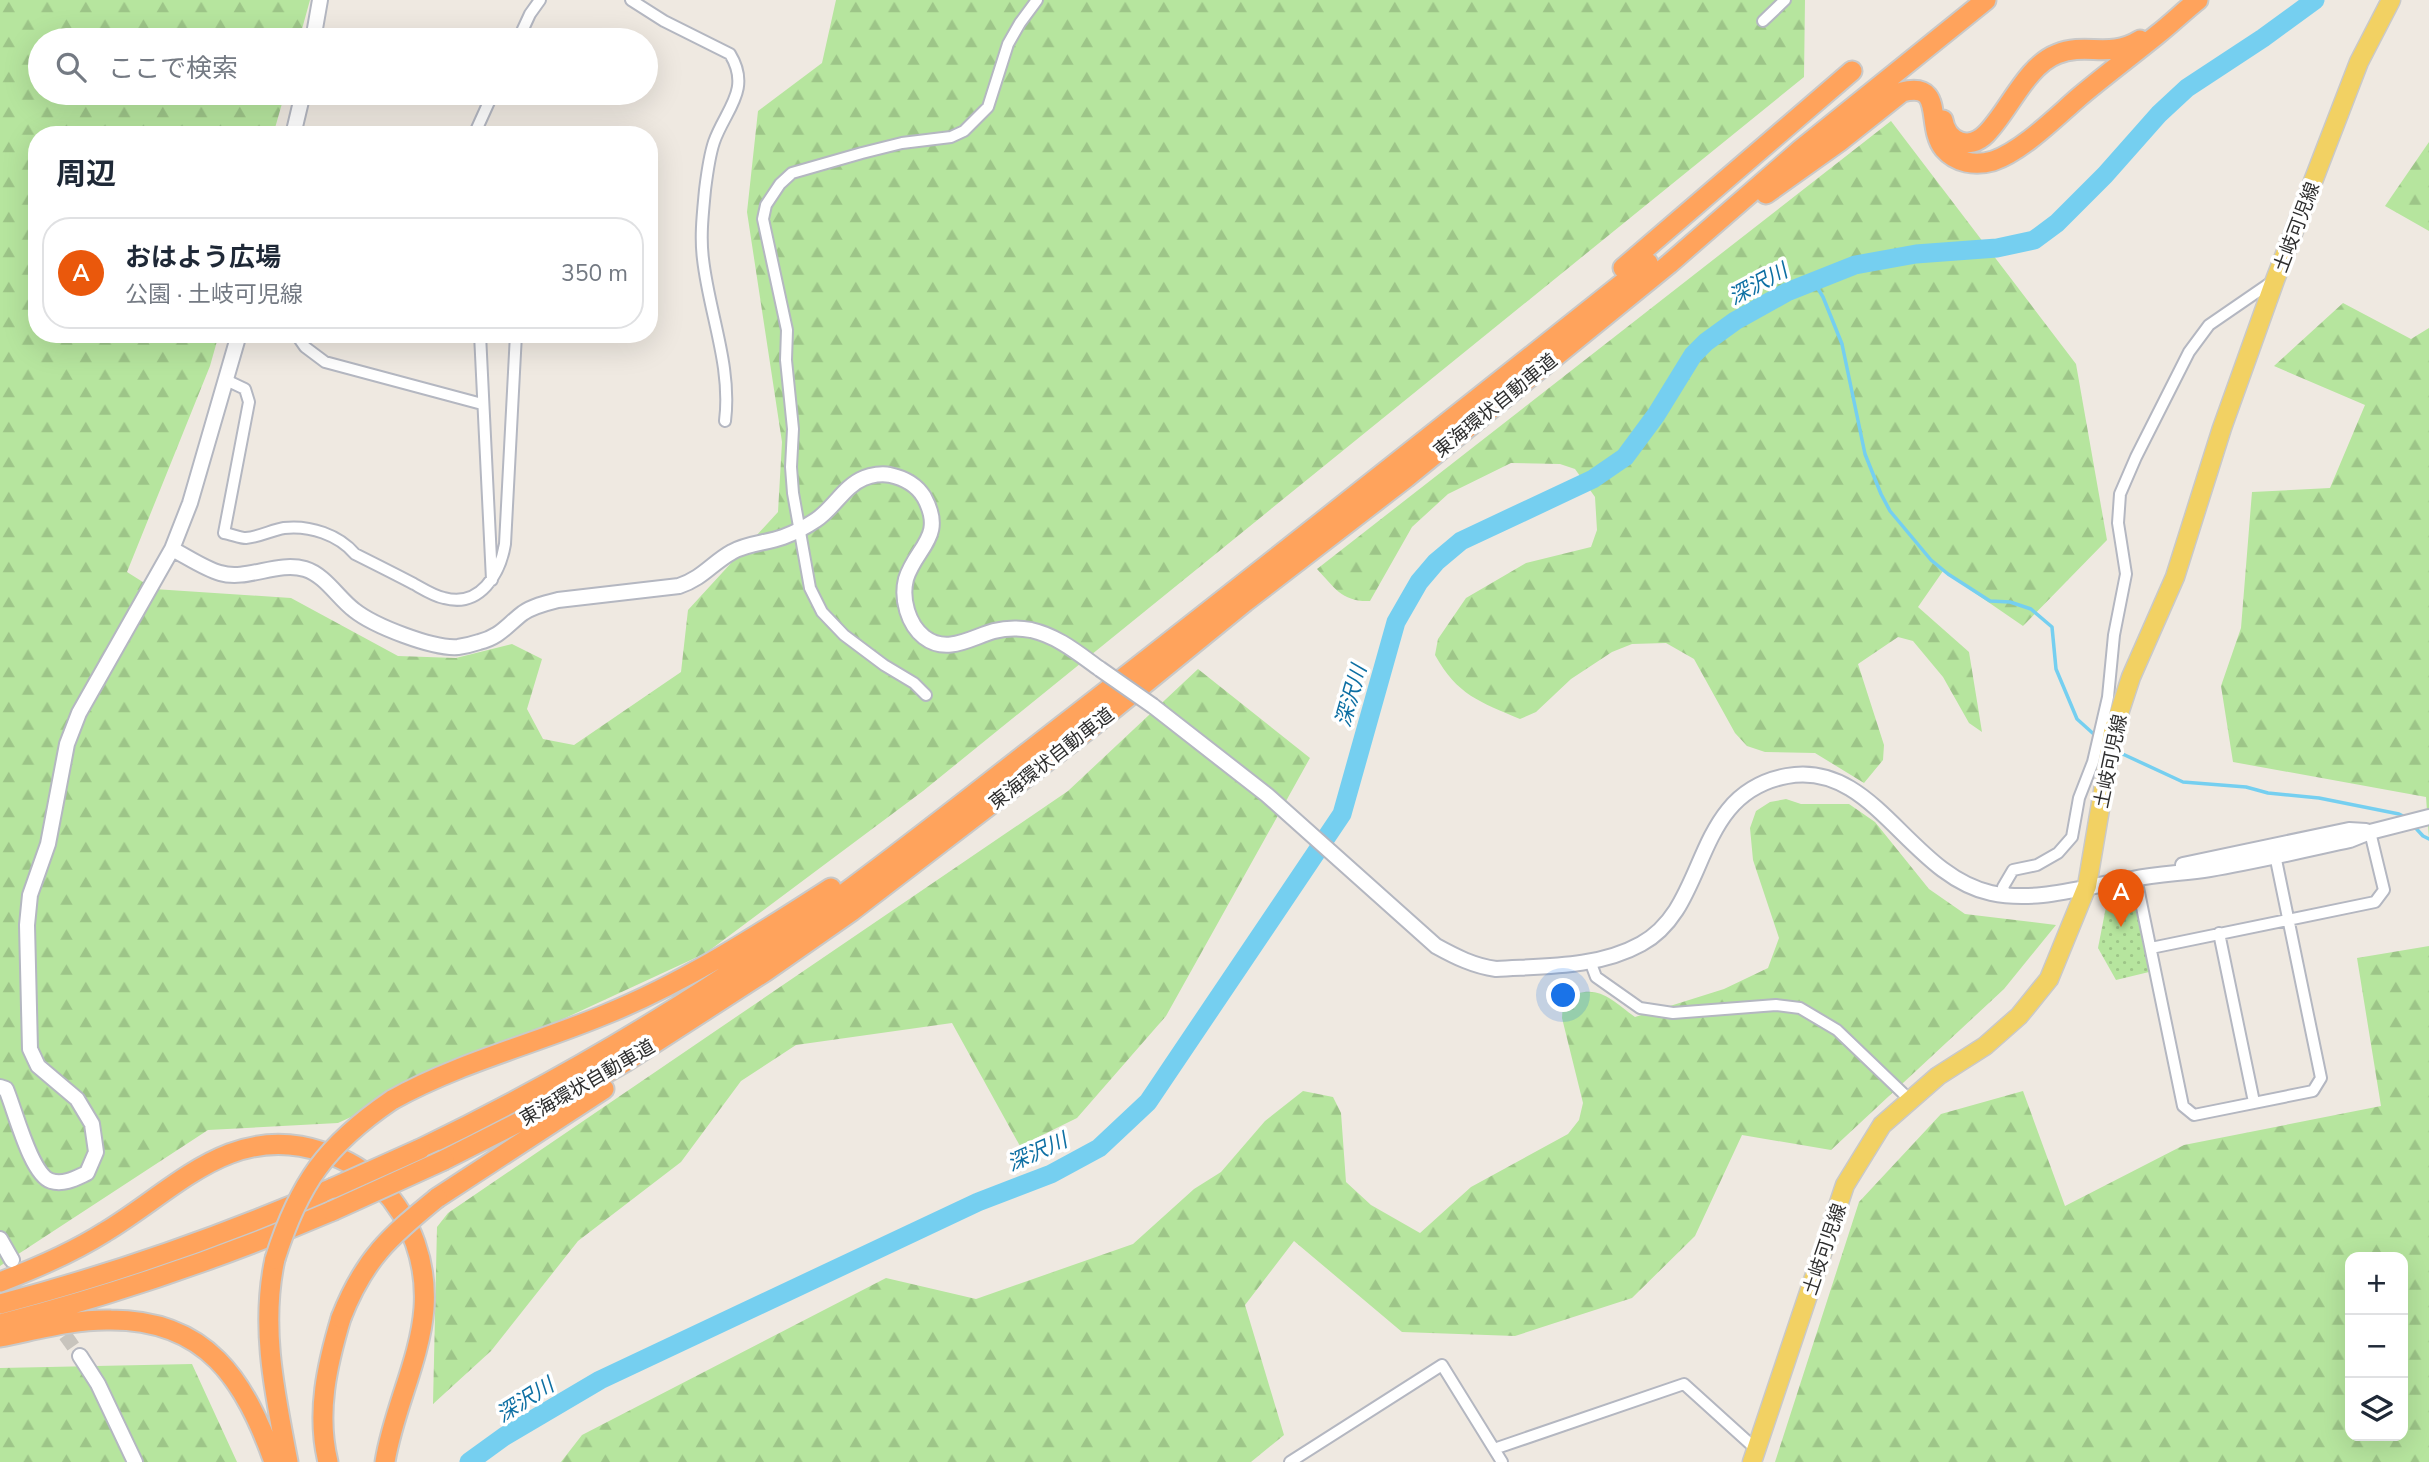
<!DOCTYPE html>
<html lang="ja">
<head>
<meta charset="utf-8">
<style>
  :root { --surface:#fff; --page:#f6f6f7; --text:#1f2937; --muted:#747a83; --line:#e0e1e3; --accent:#ea580c }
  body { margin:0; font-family:"Nunito Sans","Noto Sans JP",sans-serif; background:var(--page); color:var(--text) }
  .controls { position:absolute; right:21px; bottom:21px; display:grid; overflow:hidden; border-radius:14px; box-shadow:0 7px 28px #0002 }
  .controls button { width:63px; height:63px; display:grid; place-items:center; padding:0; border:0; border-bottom:2px solid var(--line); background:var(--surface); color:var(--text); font:35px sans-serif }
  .you { position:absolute; left:1564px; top:996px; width:24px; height:24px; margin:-18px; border:5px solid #fff; border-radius:50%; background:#1a73e8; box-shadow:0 0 0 10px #1a73e833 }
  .badge { display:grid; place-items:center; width:46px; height:46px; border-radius:50%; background:var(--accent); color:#fff; font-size:23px; font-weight:700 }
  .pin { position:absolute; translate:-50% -58px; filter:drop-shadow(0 2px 4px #0008) }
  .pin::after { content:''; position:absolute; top:37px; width:24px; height:21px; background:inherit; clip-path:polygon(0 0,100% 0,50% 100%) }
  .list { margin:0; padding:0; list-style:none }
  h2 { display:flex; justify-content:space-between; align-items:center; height:91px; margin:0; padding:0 28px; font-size:30px }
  h2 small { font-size:23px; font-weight:400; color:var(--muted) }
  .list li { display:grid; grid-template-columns:46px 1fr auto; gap:21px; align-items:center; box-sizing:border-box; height:112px; margin:0 14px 14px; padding:0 14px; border:2px solid var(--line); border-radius:28px }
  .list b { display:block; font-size:26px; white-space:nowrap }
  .list p { margin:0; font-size:23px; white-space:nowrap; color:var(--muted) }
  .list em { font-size:23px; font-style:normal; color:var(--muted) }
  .icon { flex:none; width:38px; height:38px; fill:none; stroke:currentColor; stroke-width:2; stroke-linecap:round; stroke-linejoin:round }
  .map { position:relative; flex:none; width:2429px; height:1462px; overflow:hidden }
  .search { position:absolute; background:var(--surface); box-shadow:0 7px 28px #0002; left:28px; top:28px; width:630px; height:77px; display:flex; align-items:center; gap:18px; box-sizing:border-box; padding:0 24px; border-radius:38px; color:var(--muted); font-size:26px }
  .panel { position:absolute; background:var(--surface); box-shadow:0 7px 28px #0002; left:28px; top:126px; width:630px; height:217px; border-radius:28px }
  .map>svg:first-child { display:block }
</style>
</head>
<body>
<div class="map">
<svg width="2429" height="1462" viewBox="0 0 2429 1462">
  <defs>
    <pattern id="forest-firs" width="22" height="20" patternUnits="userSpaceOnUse" patternTransform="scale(1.75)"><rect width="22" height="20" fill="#b6e59e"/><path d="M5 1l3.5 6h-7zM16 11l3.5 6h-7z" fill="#9dc588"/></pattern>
    <pattern id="park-dots" width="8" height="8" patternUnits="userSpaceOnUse" patternTransform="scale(1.75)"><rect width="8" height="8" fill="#b6e59e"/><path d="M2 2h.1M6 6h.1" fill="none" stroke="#9dc588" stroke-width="1.8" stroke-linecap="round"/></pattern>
  </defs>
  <rect width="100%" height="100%" fill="#efe9e1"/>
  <path fill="url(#forest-firs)" fill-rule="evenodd" d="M0,0H310L299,40H40V93H285L273,135H37V334H219L210,366L127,572L154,589L291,598L398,656L456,658L512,644L542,659L527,709L543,739L574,745L681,672L688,610L778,512L782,442L747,212L758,111L822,63L836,0H1805L1804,77L923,791L706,953L338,1123L208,1130L0,1266Z
    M1891,121L2076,364L2107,540L2023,626L1943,571L1918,607L1969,652L1982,732L1969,723L1943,677L1913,641L1898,637L1858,664L1884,745L1883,760L1864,783L1815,753L1765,752L1747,746L1735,733L1694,659L1666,643L1632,644L1612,652L1571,679L1536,712L1520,719C1480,702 1457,695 1435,655L1438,639L1466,598L1526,563L1591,547L1597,530L1595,497L1575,469L1560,464L1511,463L1448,494L1412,527L1370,601C1342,602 1335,588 1317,569Z
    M2429,142V231L2385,206Z
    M2343,303L2411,339L2429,328V839L2426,797L2233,762L2221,686L2241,628L2252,492L2330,488L2365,405L2274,366Z
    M1198,669L1310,758L1166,1016L1077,1118L1020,1146L952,1023L796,1045L741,1081L681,1162L578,1241L491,1351L433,1404L437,1227L448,1213L1068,791Z
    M1786,799L1801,804H1849L1875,822L1929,889L1965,914L2056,925L2004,989L1831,1150L1742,1135L1695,1236L1632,1298L1515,1336L1402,1332L1294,1241L1245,1305L1284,1435L1251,1462H561L582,1435L886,1278L976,1299L1133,1244L1194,1189L1221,1172L1265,1121L1303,1091L1333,1097L1341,1113L1346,1182L1371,1205L1420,1233L1471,1187L1568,1134L1579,1120L1583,1103L1562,1018L1563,1000C1596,981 1609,998 1635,1017L1724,989L1768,968L1779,938L1753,860L1750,828L1756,811L1770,802Z
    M2429,946V1462H1775L1859,1202L1941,1114L2023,1091L2065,1206L2184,1145L2381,1106L2357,958ZM2350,1257H2403V1436H2350Z
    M192,1364L237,1462H0V1368Z"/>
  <path fill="url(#park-dots)" d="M2133,896L2149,972L2116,980L2098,948L2106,907L2111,900Z"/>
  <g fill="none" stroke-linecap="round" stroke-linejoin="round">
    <path stroke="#75cff0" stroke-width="3.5" d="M1814,282L1823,297L1842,344L1865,454L1881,494L1890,511L1931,560L1948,574L1990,601L2010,602L2031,609L2052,627L2056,669L2077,719L2097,737
      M2114,750L2183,782L2246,787L2268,793L2319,798L2399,814L2407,818
      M2412,824L2423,836L2429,839"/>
    <path stroke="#75cff0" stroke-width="19" d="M469,1462L505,1436L600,1380L978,1202L1051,1174L1099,1148L1148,1102L1342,814L1396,622L1419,582L1436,562L1461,541L1593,479L1625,457L1656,415L1693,355L1706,342L1735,321L1787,292L1855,265L1916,254L1997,248L2034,240L2057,223L2105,175L2159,114L2187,88L2263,38L2315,0"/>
    <path stroke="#c8c4bd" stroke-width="14" stroke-dasharray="14 7" stroke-linecap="butt" d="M53,1318L80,1356"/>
    <g stroke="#b4b7c1" stroke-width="14">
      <path id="minor" d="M631,0L664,21L730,54C752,90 725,110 714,142C709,157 707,174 705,190C703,212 700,236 703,259C709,313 732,366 725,421
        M1763,21L1785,0
        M518,40L530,14L540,0
        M474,135L493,93
        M296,334L305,347L325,362L482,404
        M480,334L492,580
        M226,380L245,389L249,402L224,533C231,534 240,538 246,538C259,537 272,530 284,528C310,525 339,535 355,554C375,564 395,574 414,584C423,589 434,596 444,598C480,608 500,574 505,544L516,334
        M926,695L914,683L884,665L844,635L822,612L810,588L793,493L791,467L793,429L786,360L787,330L763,219L766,205L780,184L792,173L862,153L902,143L951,137L964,131L988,107L1008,44L1020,23L1037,0
        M2136,878L2183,1106L2194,1115L2313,1091L2321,1078L2274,850
        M2006,896L2003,887L2013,870L2037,865L2058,853L2072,837L2079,798L2093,762L2108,697L2114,635L2126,574L2118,523L2120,494L2136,457L2189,352L2209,325L2273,281
        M2219,933L2254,1102
        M2151,948L2375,902L2384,890L2370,832
        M1590,961L1596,977L1640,1008L1673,1013L1776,1005L1800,1008L1837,1030L1909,1099
        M1494,1449L1684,1384L1757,1450
        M1290,1462L1442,1365L1502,1462"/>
    </g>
    <g stroke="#b4b7c1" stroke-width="18">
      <path id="tertiary" d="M313,40L320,0
        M293,135L303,93
        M172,549C186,556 205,569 220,573C247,581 277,561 305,569C325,575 338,598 354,610C374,626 433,649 458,647C465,646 473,644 479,642C500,637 507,625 523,613C533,606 546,603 558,600L679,586C703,578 712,563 732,552C747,543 767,543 783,537C794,533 807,526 816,520C834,508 844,486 864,478C871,475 882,473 890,475C904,478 916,484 924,497C946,537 916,547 906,579C901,599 908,624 924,637C947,655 972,637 994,631C1006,628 1020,628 1031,630C1058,636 1079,654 1100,669
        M1153,706L1267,795L1436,946C1456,957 1474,966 1496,969C1543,966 1598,968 1641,944C1711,906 1690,794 1787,776C1874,760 1909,875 1991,893C2038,903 2085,886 2132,879C2158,874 2184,873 2210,869C2257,861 2304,850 2350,840L2370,832L2429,817
        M2183,865L2349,830L2366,831
        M0,1087L6,1089C15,1110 31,1175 51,1181C64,1185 76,1178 87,1173L96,1152L92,1124L77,1099L38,1066L30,1049L27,925L30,895L48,844L67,744L79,713L172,549L190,503L239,334
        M0,1239L12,1260
        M80,1356L98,1384L135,1462"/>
    </g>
    <g stroke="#c9c9c9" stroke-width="21">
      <path id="primary" d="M1752,1462L1845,1185L1882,1125L1938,1076L1985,1046L2019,1016L2049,979L2087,886L2113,732L2131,677L2175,577L2222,428L2275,280L2359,62L2391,0"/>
    </g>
    <g stroke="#c9c9c9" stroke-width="23">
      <path id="motorway" d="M1943,120C1947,142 1969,151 1986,134C2009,111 2026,66 2057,54C2087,42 2109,59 2140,40
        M1766,194L1839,142L1902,92C1946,81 1925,126 1944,149C1956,163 1975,166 1993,161C2022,151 2055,118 2078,98C2104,76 2131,56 2158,34C2172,23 2184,11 2198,0
        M1623,268L1852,71
        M392,1100C458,1063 534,1044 604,1015C684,983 758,935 831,888
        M420,1149C559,1082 693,1002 819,912C906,849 989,782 1073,717C1266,567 1457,415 1648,263
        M444,1160L537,1113L625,1062L766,971L852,911L1089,729L1245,602L1406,478L1669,264L1800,150L1986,0
        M437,1198L604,1089
        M275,1259C260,1327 275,1394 288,1462
        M0,1282C37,1268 72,1253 105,1232C175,1190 232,1121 323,1152C345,1159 366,1171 381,1187C412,1219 427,1264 424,1308C420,1361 393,1410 385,1462
        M0,1304C114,1274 225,1235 333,1188
        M0,1324C113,1295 224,1257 332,1211
        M0,1337C36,1330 74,1319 111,1320C207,1320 245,1380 274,1462
        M328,1462C316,1413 327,1365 341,1318"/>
    </g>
    <use href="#minor" stroke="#fff" stroke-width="10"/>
    <use href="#tertiary" stroke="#fff" stroke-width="14"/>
    <use href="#primary" stroke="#f2d163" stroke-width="18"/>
    <use href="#motorway" stroke="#ffa35c" stroke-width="19"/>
    <g stroke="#b4b7c1" stroke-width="18" stroke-linecap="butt">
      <path id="tertiary-bridge" d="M1100,669L1153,706"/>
    </g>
    <g stroke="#c9c9c9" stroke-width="23" stroke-linecap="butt">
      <path id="motorway-bridge" d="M333,1188L420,1149
        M332,1211L444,1160
        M275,1259C299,1183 326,1145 392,1100
        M341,1318C364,1259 389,1237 437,1198"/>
    </g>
    <use href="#tertiary-bridge" stroke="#fff" stroke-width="14"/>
    <use href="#motorway-bridge" stroke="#ffa35c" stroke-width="19"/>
  </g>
  <g text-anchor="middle" stroke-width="7" stroke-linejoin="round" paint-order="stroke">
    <g font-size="19" fill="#2e2e2e" stroke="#fff">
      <text transform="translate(2296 227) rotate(-69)" y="7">土岐可児線</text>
      <text transform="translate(1495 405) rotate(-39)" y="7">東海環状自動車道</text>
      <text transform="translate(1051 758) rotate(-38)" y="7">東海環状自動車道</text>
      <text transform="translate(2110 761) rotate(-78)" y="7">土岐可児線</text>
      <text transform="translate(587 1082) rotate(-30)" y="7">東海環状自動車道</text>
      <text transform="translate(1824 1249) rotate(-71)" y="7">土岐可児線</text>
    </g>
    <g font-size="21" font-style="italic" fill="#0d6fa3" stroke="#fff">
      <text transform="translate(1758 284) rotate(-28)" y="7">深沢川</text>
      <text transform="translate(1351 696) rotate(-74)" y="7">深沢川</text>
      <text transform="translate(1037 1152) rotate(-24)" y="7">深沢川</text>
      <text transform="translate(525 1400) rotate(-32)" y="7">深沢川</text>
    </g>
  </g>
</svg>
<div class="controls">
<button>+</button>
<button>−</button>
<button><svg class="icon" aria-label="layers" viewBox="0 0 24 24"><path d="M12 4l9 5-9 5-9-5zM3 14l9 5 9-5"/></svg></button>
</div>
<div class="you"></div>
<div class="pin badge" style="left:2121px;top:927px">A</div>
<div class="search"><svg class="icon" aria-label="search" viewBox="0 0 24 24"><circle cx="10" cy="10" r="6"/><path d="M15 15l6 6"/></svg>ここで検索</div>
<section class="panel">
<h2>周辺<small></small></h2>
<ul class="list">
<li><span class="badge">A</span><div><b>おはよう広場</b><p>公園 · 土岐可児線</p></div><em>350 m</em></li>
</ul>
</section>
</div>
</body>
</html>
